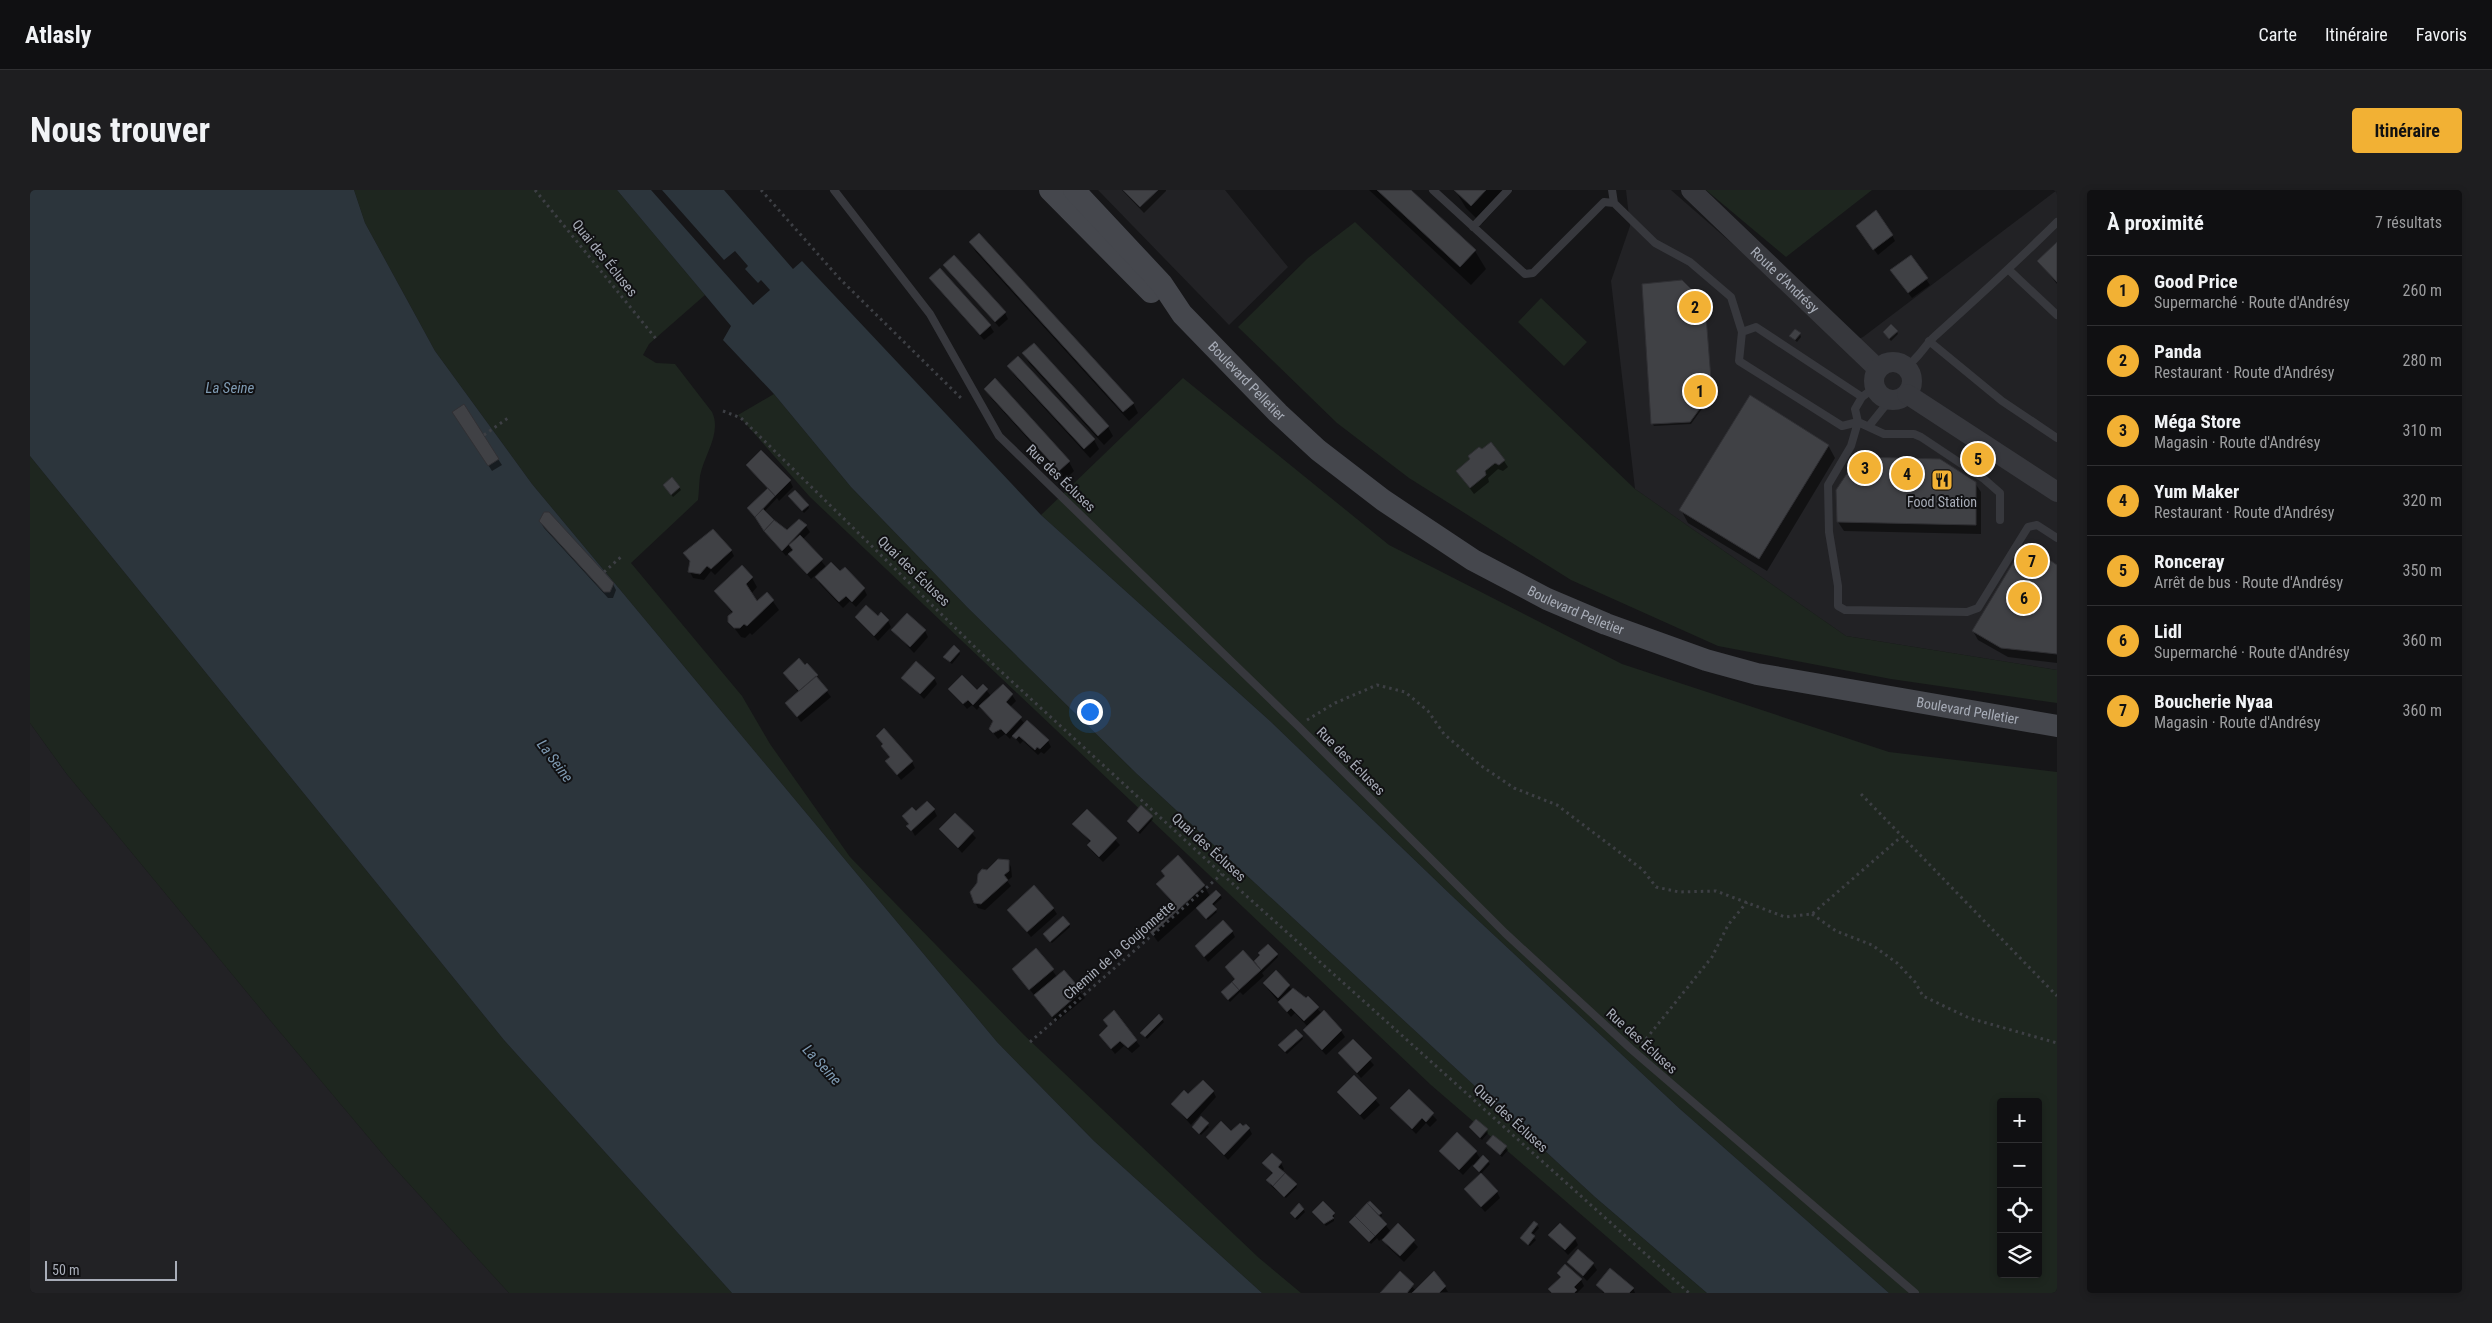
<!DOCTYPE html>
<html lang="fr">
<head>
<meta charset="utf-8">
<style>
  :root { --surface:#101012; --page:#1e1e20; --text:#f1f3f6; --muted:#9c9d9f; --line:#303032; --accent:#f2b134 }
  body { margin:0; font-family:"Roboto Condensed",sans-serif; background:var(--page); color:var(--text) }
  .controls { position:absolute; right:15px; bottom:15px; display:grid; overflow:hidden; border-radius:5px; box-shadow:0 2px 8px #0003 }
  .controls button { width:45px; height:45px; display:grid; place-items:center; padding:0; border:0; border-bottom:1px solid var(--line); background:var(--surface); color:var(--text); font:25px sans-serif }
  .scale { position:absolute; left:15px; bottom:12px; width:132px; box-sizing:border-box; padding-left:5px; border:2px solid #a8adb8; border-top:0; font-size:14px; line-height:18px; white-space:nowrap; color:#a8adb8; -webkit-text-stroke:4px #111113; paint-order:stroke }
  .you { position:absolute; left:1059px; top:521px; width:18px; height:18px; margin:-12px; border:4px solid #fff; border-radius:50%; background:#1a73e8; box-shadow:0 0 0 8px #1a73e833 }
  .badge { display:grid; place-items:center; width:32px; height:32px; border-radius:50%; background:var(--accent); color:#111; font-size:16px; font-weight:700 }
  .pin { position:absolute; translate:-50% -50%; border:2px solid #fff; box-shadow:0 1px 5px #0006 }
  .list { margin:0; padding:0; list-style:none }
  h2 { display:flex; justify-content:space-between; align-items:center; height:65px; margin:0; padding:0 20px; font-size:21px }
  h2 small { font-size:16px; font-weight:400; color:var(--muted) }
  .list li { display:grid; grid-template-columns:32px 1fr auto; gap:15px; align-items:center; box-sizing:border-box; height:70px; padding:0 20px; border-top:1px solid var(--line) }
  .list b { display:block; font-size:19px; white-space:nowrap }
  .list p { margin:0; font-size:16px; white-space:nowrap; color:var(--muted) }
  .list em { font-size:16px; font-style:normal; color:var(--muted) }
  .icon { flex:none; width:28px; height:28px; fill:none; stroke:currentColor; stroke-width:2; stroke-linecap:round; stroke-linejoin:round }
  .map { position:relative; flex:none; width:2027px; height:1103px; overflow:hidden; border-radius:5px }
  header { display:flex; align-items:center; gap:30px; box-sizing:border-box; height:70px; padding:0 25px; background:var(--surface); border-bottom:1px solid var(--line) }
  header strong { font-size:24px }
  nav { display:flex; gap:28px; margin-inline-start:auto; font-size:18px }
  .intro { display:flex; align-items:center; justify-content:space-between; box-sizing:border-box; height:120px; padding:0 30px }
  h1 { margin:0; font-size:35px }
  .button { padding:12px 22px; border-radius:5px; background:var(--accent); color:#111; font-size:18px; font-weight:700 }
  main { display:flex; gap:30px; padding:0 30px }
  aside { flex:1; background:var(--surface); border-radius:5px; box-shadow:0 2px 8px #0003 }
  .map>svg:first-child { display:block }
</style>
</head>
<body>
<header>
<strong>Atlasly</strong>
<nav><a>Carte</a><a>Itinéraire</a><a>Favoris</a></nav>
</header>
<div class="intro"><h1>Nous trouver</h1><a class="button">Itinéraire</a></div>
<main>
<div class="map">
<svg width="2027" height="1103" viewBox="0 0 2027 1103">
  <rect width="100%" height="100%" fill="#161618"/>
  <path fill="#222225" d="M1068,0H1195L1258,77L1199,135Z
    M1596,0H1641L1817,154L1833,147L2027,0V480L1816,446L1605,299L1581,91L1600,36Z
    M0,533L36,583L244,835L361,974L479,1103H0Z"/>
  <path fill="#1e261f" fill-rule="evenodd" d="M324,0H587L675,105L619,154L613,165L626,173L645,174L682,222C692,243 674,265 670,286C669,294 669,302 668,310L601,373L712,506L740,554L820,667L994,845L1229,1068L1271,1103H1232L1064,951L967,852L502,294L405,161L335,33Z
    M1676,0H1842L1756,67Z
    M1325,32L1605,299L1816,446L2027,480V513L1861,489L1688,456L1541,390L1379,288L1307,233L1208,137L1278,68Z
    M1511,108L1557,152L1534,176L1488,132Z
    M1153,188L1359,355L1592,474L1859,562L2027,582V1103H1859L1650,919L1421,705L1240,531L1011,325ZM1971,912H2008V1084H1971Z
    M744,204L821,297L938,418L1107,584L1565,1007L1677,1103H1642L1401,895L780,307L708,225Z
    M0,266L474,850L702,1103H479L361,974L244,835L36,583L0,533Z"/>
  <path fill="#2c353c" d="M0,0H324L335,33L405,161L502,294L967,852L1064,951L1232,1103H702L474,850L0,266Z
    M587,0H621L723,115L740,100L731,90L728,93L715,79L718,76L705,61L694,70L632,0H694L763,79L772,71L1011,325L1240,531L1421,705L1650,919L1859,1103H1677L1565,1007L1107,584L938,418L821,297L744,204L693,150L701,136Z"/>
  <path fill="#0007" d="M1092,0H1136V1L1114,23Z
    M1339,0H1380L1445,61L1456,79L1441,95Z
    M1425,0H1483L1452,34L1436,18Z
    M1831,42L1862,45L1865,51L1848,65Z
    M940,53L1103,213L1108,223L1099,231L946,62Z
    M2027,54V94L2009,71Z
    M1880,66L1900,95L1882,108L1862,81Z
    M915,75L975,123L978,129L969,137Z
    M910,80L960,136L964,142L954,150L904,94L901,88Z
    M1674,114L1682,205L1661,234L1624,236L1622,233Z
    M1867,142L1868,144L1861,151L1856,145Z
    M1770,144L1771,147L1767,152L1761,146Z
    M994,164L1078,237L1083,246L1074,255L999,173Z
    M979,176L1064,250L1069,259L1060,268L984,185Z
    M955,199L1039,272L1044,281L1035,290L961,208Z
    M428,228L468,269L472,275L462,281Z
    M1798,255L1805,268L1737,381L1658,333L1651,320Z
    M1441,270L1474,271L1478,277L1473,281L1468,279L1458,288L1459,292L1444,304L1427,281Z
    M717,275L760,291L763,297L749,311L747,308L734,322L757,342L769,330L776,336L780,342L773,349L797,378L810,383L834,399L837,405L826,417L820,411L813,418L790,394L787,388L793,382L791,380L781,389L759,363L756,366L739,347L719,318L738,299Z
    M1945,293L1951,302V344L1814,341L1808,332Z
    M649,297L651,300L643,307L636,298Z
    M761,308L778,316L779,318L774,323Z
    M514,324L583,394L586,400L583,408H578L514,338L510,331Z
    M701,360L704,366L685,385L681,381L674,390L663,388L660,382L661,373L654,364Z
    M2027,376V473L1978,467L1948,450L1943,441Z
    M722,388L727,397L721,404L727,413L737,403L749,420L722,445L720,443L715,448L711,447L699,431L703,424L686,402Z
    M826,427L858,431L861,437L848,451Z
    M862,440L895,441L898,447L884,463Z
    M929,462L930,464L922,474L916,469Z
    M777,475L801,507L771,532L757,513L769,503L754,483Z
    M873,488H904L907,494L894,509Z
    M953,496L961,506L982,505L986,511L980,517L995,534L1018,551L1021,557L1014,564L1011,562L1008,565L993,551L990,554L983,545L980,549L975,544L968,549L960,539L964,533L950,516L947,520L942,515L937,519L920,499L947,502Z
    M848,546L882,572L885,578L871,590L857,572L861,568Z
    M904,620L907,626L885,646L874,626Z
    M1057,620L1090,655L1073,672L1062,661L1059,655L1061,653L1044,634Z
    M925,624L946,648L932,663L911,639Z
    M1122,627L1123,629L1110,644L1098,632Z
    M1148,667L1174,696L1180,706L1186,701L1192,708L1182,717L1187,722L1178,730L1167,717L1128,752L1117,737L1143,714L1128,694L1136,687Z
    M978,671L981,677L982,687L977,691L981,696L955,720L948,718L945,712L957,681Z
    M1023,718L1027,724L1001,747L979,720Z
    M1039,734L1040,737L1022,753L1016,747Z
    M1202,741L1205,747L1178,772L1166,756Z
    M1247,765L1248,767L1232,783L1234,786L1213,805L1210,802L1200,812L1194,805L1192,803L1206,790L1196,777L1224,773L1231,766Z
    M983,779L1022,780L1027,787L1034,782L1055,808L1026,832Z
    M1246,782L1262,800L1267,805L1270,803L1311,841L1315,847L1296,865L1278,846L1275,840L1278,837L1265,823L1261,827L1238,799L1235,793Z
    M1129,826L1134,832L1117,849L1112,843Z
    M1074,830L1106,851L1110,856L1102,863L1094,856L1085,864L1070,845L1078,837Z
    M1272,847L1273,849L1257,864L1251,858Z
    M1323,851L1344,875L1331,888L1310,864Z
    M1324,887L1350,915L1334,930L1309,903Z
    M1379,900L1407,930L1400,937L1396,933L1386,944L1362,919Z
    M1183,901L1186,907L1161,935L1142,914L1158,906Z
    M1171,928L1179,937L1171,945L1165,939Z
    M1214,938H1219L1222,944L1198,970L1177,947L1201,943Z
    M1440,938L1457,940L1458,943L1452,950Z
    M1457,954L1476,957L1478,960L1472,967Z
    M1410,962H1446L1451,970L1453,967L1460,974L1451,984L1443,974L1433,985Z
    M1234,973H1251L1254,979L1252,982L1266,995L1267,997L1256,1008L1241,996L1238,990L1243,985Z
    M1436,1000L1467,1002L1470,1008L1455,1022Z
    M1340,1013L1351,1023L1352,1026L1350,1028L1361,1042L1368,1035L1388,1057L1374,1072L1357,1056L1353,1048L1349,1051L1347,1048L1341,1054L1320,1032Z
    M1273,1019L1275,1022L1267,1030L1263,1026Z
    M1283,1023L1304,1024V1031L1296,1036Z
    M1505,1033L1509,1038L1502,1046L1506,1050L1500,1056L1493,1051Z
    M1520,1046L1545,1049L1548,1055L1538,1065Z
    M1539,1072L1563,1074L1567,1080L1557,1091Z
    M1370,1083L1386,1101L1415,1097L1418,1102L1352,1103Z
    M1529,1083L1551,1090L1554,1096L1547,1103H1521L1519,1099L1532,1088Z
    M1567,1095L1603,1098L1605,1103H1573Z"/>
  <path fill="#404145" stroke="#303034" d="M1093,0H1128L1110,17Z
    M1347,0H1381L1446,60L1430,77Z
    M1424,0H1456L1441,16Z
    M1846,20L1863,45L1843,60L1826,36Z
    M949,43L1104,213L1093,222L939,52Z
    M2027,52V92L2007,71Z
    M924,65L976,122L965,132L913,75Z
    M1881,65L1898,88L1878,103L1860,80Z
    M910,78L961,135L950,145L899,88Z
    M1652,90L1675,113L1682,202L1660,232L1621,234L1612,94Z
    M1861,134L1868,141L1859,149L1853,142Z
    M1765,139L1771,143L1765,150L1759,146Z
    M1004,153L1079,236L1068,246L992,163Z
    M988,166L1065,249L1054,259L977,176Z
    M965,188L1040,271L1029,281L954,199Z
    M1720,205L1799,255L1729,369L1649,320Z
    M434,214L469,269L458,276L422,222Z
    M1461,252L1475,270L1469,275L1465,273L1455,281L1456,285L1440,298L1426,281L1440,269L1438,266L1449,257L1452,259Z
    M731,260L761,290L745,306L716,275Z
    M1828,267L1910,269L1946,292V335L1807,332L1806,300Z
    M642,287L650,297L641,305L633,295Z
    M738,298L745,306L725,327L717,318Z
    M765,300L779,315L772,321L758,306Z
    M733,319L744,330L734,341L725,327Z
    M514,322H519L584,393L580,402H574L509,331Z
    M769,329L777,335L752,361L734,341L744,330L757,340Z
    M683,339L702,360L681,379L677,376L670,384L658,382L660,371L653,363Z
    M770,345L793,369L777,384L758,364L763,360L759,355Z
    M1995,353L2027,375V464L1971,458L1942,441Z
    M801,372L810,381L815,377L835,398L822,412L816,406L809,412L785,387Z
    M712,375L723,387L716,394L727,411L737,402L744,410L717,436L714,434L710,438H704L698,432V426L703,422L684,401Z
    M836,415L848,426L851,422L859,430L844,446L825,427Z
    M877,423L896,440L880,457L861,440Z
    M924,455L930,461L920,472L913,467Z
    M769,468L775,475L777,473L788,485L769,501L753,483Z
    M886,471L905,488L890,504L871,488Z
    M932,485L947,500L953,494L958,499L943,515L938,510L933,514L918,499Z
    M786,486L798,500L767,527L755,513Z
    M973,494L983,504L976,512L992,527L976,544L971,539L963,543L959,539L963,531L949,516Z
    M997,530L1019,550L1010,559L1007,557L1005,560L989,546L986,549L982,546Z
    M854,538L883,571L867,585L855,571L860,567L851,556L853,554L846,546Z
    M897,611L905,619L881,641L876,636L879,634L872,626L882,617L886,621Z
    M1111,615L1123,626L1108,642L1097,631Z
    M1057,619L1087,648L1069,667L1057,655L1061,651L1042,634Z
    M925,623L944,641L928,658L909,639Z
    M1148,665L1175,695L1122,744L1116,737L1143,712L1126,694L1135,686L1131,681Z
    M968,669L979,670V681L974,685L978,690L951,714L944,713L940,702L947,693L948,684L952,679L957,680Z
    M1004,695L1024,718L997,742L977,720Z
    M1186,700L1191,705L1182,714L1187,719L1176,729L1166,718Z
    M1033,726L1040,734L1020,752L1013,744Z
    M1193,730L1203,741L1174,767L1165,756Z
    M1238,754L1248,764L1231,780L1224,771L1230,765L1228,763Z
    M1006,758L1024,779L999,800L982,779Z
    M1213,760L1231,780L1209,800L1202,792L1205,789L1195,777Z
    M1034,780L1052,801L1022,827L1004,805Z
    M1246,780L1260,795L1248,808L1233,793Z
    M1202,792L1209,800L1198,810L1191,802Z
    M1263,798L1276,808L1278,806L1289,817L1274,831L1261,818L1257,822L1248,812Z
    M1084,820L1107,850L1098,858L1090,851L1081,859L1069,845L1078,836L1073,830Z
    M1294,820L1312,840L1292,860L1273,840Z
    M1129,824L1133,829L1115,847L1110,843Z
    M1266,839L1273,846L1255,862L1248,855Z
    M1323,849L1342,868L1327,883L1308,863Z
    M1324,885L1347,908L1330,925L1307,902Z
    M1173,890L1184,901L1157,929L1141,914L1154,900L1158,904Z
    M1379,899L1404,923L1396,932L1392,928L1382,939L1360,918Z
    M1171,926L1179,933L1169,944L1162,937Z
    M1446,929L1458,939L1450,948L1439,937Z
    M1191,931L1201,941L1210,933L1213,936L1216,934L1220,938L1194,965L1176,947Z
    M1427,942L1447,961L1429,980L1409,961Z
    M1463,945L1477,956L1470,965L1456,953Z
    M1242,963L1252,972L1248,977L1255,983L1243,996L1236,990L1243,983L1232,973Z
    M1453,965L1459,971L1449,982L1443,976Z
    M1255,983L1267,994L1254,1007L1243,996Z
    M1451,983L1468,1001L1451,1017L1434,999Z
    M1293,1011L1305,1023L1302,1026L1304,1028L1294,1034L1282,1022Z
    M1340,1011L1352,1023L1349,1025L1337,1013Z
    M1269,1013L1274,1019L1265,1028L1260,1023Z
    M1337,1013L1357,1034L1345,1046L1325,1026Z
    M1325,1026L1345,1046L1339,1052L1319,1032Z
    M1504,1031L1508,1034L1501,1043L1505,1046L1498,1055L1490,1048Z
    M1368,1033L1385,1050L1370,1066L1352,1050Z
    M1530,1033L1546,1048L1535,1060L1518,1045Z
    M1548,1059L1564,1073L1553,1086L1537,1072Z
    M1535,1074L1552,1089L1544,1097L1547,1100L1544,1103H1522L1518,1099L1531,1087L1527,1083Z
    M1580,1078L1604,1098L1599,1103H1575L1566,1095Z
    M1370,1081L1384,1094L1377,1103H1350Z
    M1404,1081L1416,1096L1409,1103H1382Z"/>
  <g fill="none" stroke-linecap="round" stroke-linejoin="round">
    <path stroke="#3d3f44" stroke-width="3" stroke-dasharray="2.5 4" stroke-linecap="butt" d="M505,0L627,150
      M731,0L810,89L933,210
      M693,221L711,228L953,465L1192,684L1659,1103
      M454,245L478,228
      M574,382L592,366
      M1277,530L1305,513L1347,495L1375,502L1398,521L1414,544L1450,575L1484,598L1527,615L1613,680L1626,697L1649,702L1686,701L1755,727L1782,724L1871,647
      M1831,604L2027,806
      M1782,724L1806,741L1842,755L1867,773L1885,792L1893,806L1939,828L2027,853
      M1000,852L1192,684
      M1612,854L1682,767L1698,735L1717,712"/>
    <path stroke="#37383d" stroke-width="8" d="M804,0L900,124L969,246L1268,536L1475,743L1601,859L1885,1103
      M1403,0L1495,84L1503,83L1574,12L1584,13
      M1582,0L1584,13L1625,53L1660,72L1701,107L1712,142L1709,171L1812,236L1828,232L1854,244H1884L1891,247L1954,289L1970,303V330
      M1443,37L1478,0
      M1979,80L2027,125
      M1712,142L1726,137L1832,207
      M1899,151L1972,211L2027,248
      M1875,177C1888,170 1894,156 1904,147C1946,109 1987,72 2027,32
      M1844,198L1832,207L1825,219L1828,232L1821,256L1798,295L1799,342L1808,396V416L1815,420L1937,422L1948,418L1998,337L2007,335L2027,348
      M1839,236L1859,211"/>
    <g stroke="#37383d" stroke-width="20">
      <path id="s1" d="M1661,0L1848,179"/>
      <circle cx="1863" cy="191" r="19"/>
      <path d="M1877,204L2027,302"/>
    </g>
    <g stroke="#45474d" stroke-width="22">
      <path d="M1020,0L1121,102"/>
      <path id="s2" d="M1044,0L1132,94L1152,124L1248,223L1288,260L1353,310L1443,370L1517,409L1576,434L1676,470L1727,484L2027,536"/>
    </g>
  </g>
  <defs>
    <g id="restaurant-square" transform="scale(1.125)"><rect x="-9" y="-9" width="18" height="18" rx="4" fill="#f2b134" stroke="#111113"/><path d="M-5-6h1v4h1v-4h1v4h1v-4h1v5L-1.5 .5V6h-2V.5L-5-1ZM5-6V6H3V1.5H1.5Q1.5-4 5-6Z" fill="#111"/></g>
  </defs>
  <g fill-rule="evenodd">
    <use href="#restaurant-square" x="1912" y="290"/>
  </g>
  <g text-anchor="middle" stroke-width="4" stroke-linejoin="round" paint-order="stroke">
    <g font-size="14" fill="#a8adb8" stroke="#111113">
      <text transform="translate(575 68) rotate(51)" y="5">Quai des Écluses</text>
      <text dy="5" stroke="none"><textPath href="#s1" startOffset="130">Route d'Andrésy</textPath></text>
      <text dy="5" stroke="none"><textPath href="#s2" startOffset="258">Boulevard Pelletier</textPath></text>
      <text transform="translate(1031 288) rotate(44)" y="5">Rue des Écluses</text>
      <text transform="translate(884 381) rotate(44)" y="5">Quai des Écluses</text>
      <text dy="5" stroke="none"><textPath href="#s2" startOffset="662">Boulevard Pelletier</textPath></text>
      <text dy="5" stroke="none"><textPath href="#s2" startOffset="1068">Boulevard Pelletier</textPath></text>
      <text transform="translate(1321 571) rotate(45)" y="5">Rue des Écluses</text>
      <text transform="translate(1179 657) rotate(42)" y="5">Quai des Écluses</text>
      <text transform="translate(1089 760) rotate(-41)" y="5">Chemin de la Goujonnette</text>
      <text transform="translate(1612 851) rotate(42)" y="5">Rue des Écluses</text>
      <text transform="translate(1481 928) rotate(42)" y="5">Quai des Écluses</text>
    </g>
    <g font-size="14" fill="#a8adb8" stroke="#111113">
      <text x="1912" y="317">Food Station</text>
    </g>
    <g font-size="15" font-style="italic" fill="#7f9bb3" stroke="#111113">
      <text x="200" y="203">La Seine</text>
      <text transform="translate(525 571) rotate(53)" y="5">La Seine</text>
      <text transform="translate(792 875) rotate(47)" y="5">La Seine</text>
    </g>
  </g>
</svg>
<div class="controls">
<button>+</button>
<button>−</button>
<button><svg class="icon" aria-label="locate" viewBox="0 0 24 24"><circle cx="12" cy="12" r="6"/><path d="M12 2v4M12 18v4M2 12h4M18 12h4"/></svg></button>
<button><svg class="icon" aria-label="layers" viewBox="0 0 24 24"><path d="M12 4l9 5-9 5-9-5zM3 14l9 5 9-5"/></svg></button>
</div>
<div class="scale">50 m</div>
<div class="you"></div>
<div class="pin badge" style="left:1670px;top:201px">1</div>
<div class="pin badge" style="left:1665px;top:117px">2</div>
<div class="pin badge" style="left:1835px;top:278px">3</div>
<div class="pin badge" style="left:1877px;top:284px">4</div>
<div class="pin badge" style="left:1948px;top:269px">5</div>
<div class="pin badge" style="left:1994px;top:408px">6</div>
<div class="pin badge" style="left:2002px;top:371px">7</div>
</div>
<aside>
<h2>À proximité<small>7 résultats</small></h2>
<ul class="list">
<li><span class="badge">1</span><div><b>Good Price</b><p>Supermarché · Route d'Andrésy</p></div><em>260 m</em></li>
<li><span class="badge">2</span><div><b>Panda</b><p>Restaurant · Route d'Andrésy</p></div><em>280 m</em></li>
<li><span class="badge">3</span><div><b>Méga Store</b><p>Magasin · Route d'Andrésy</p></div><em>310 m</em></li>
<li><span class="badge">4</span><div><b>Yum Maker</b><p>Restaurant · Route d'Andrésy</p></div><em>320 m</em></li>
<li><span class="badge">5</span><div><b>Ronceray</b><p>Arrêt de bus · Route d'Andrésy</p></div><em>350 m</em></li>
<li><span class="badge">6</span><div><b>Lidl</b><p>Supermarché · Route d'Andrésy</p></div><em>360 m</em></li>
<li><span class="badge">7</span><div><b>Boucherie Nyaa</b><p>Magasin · Route d'Andrésy</p></div><em>360 m</em></li>
</ul>
</aside>
</main>
</body>
</html>
